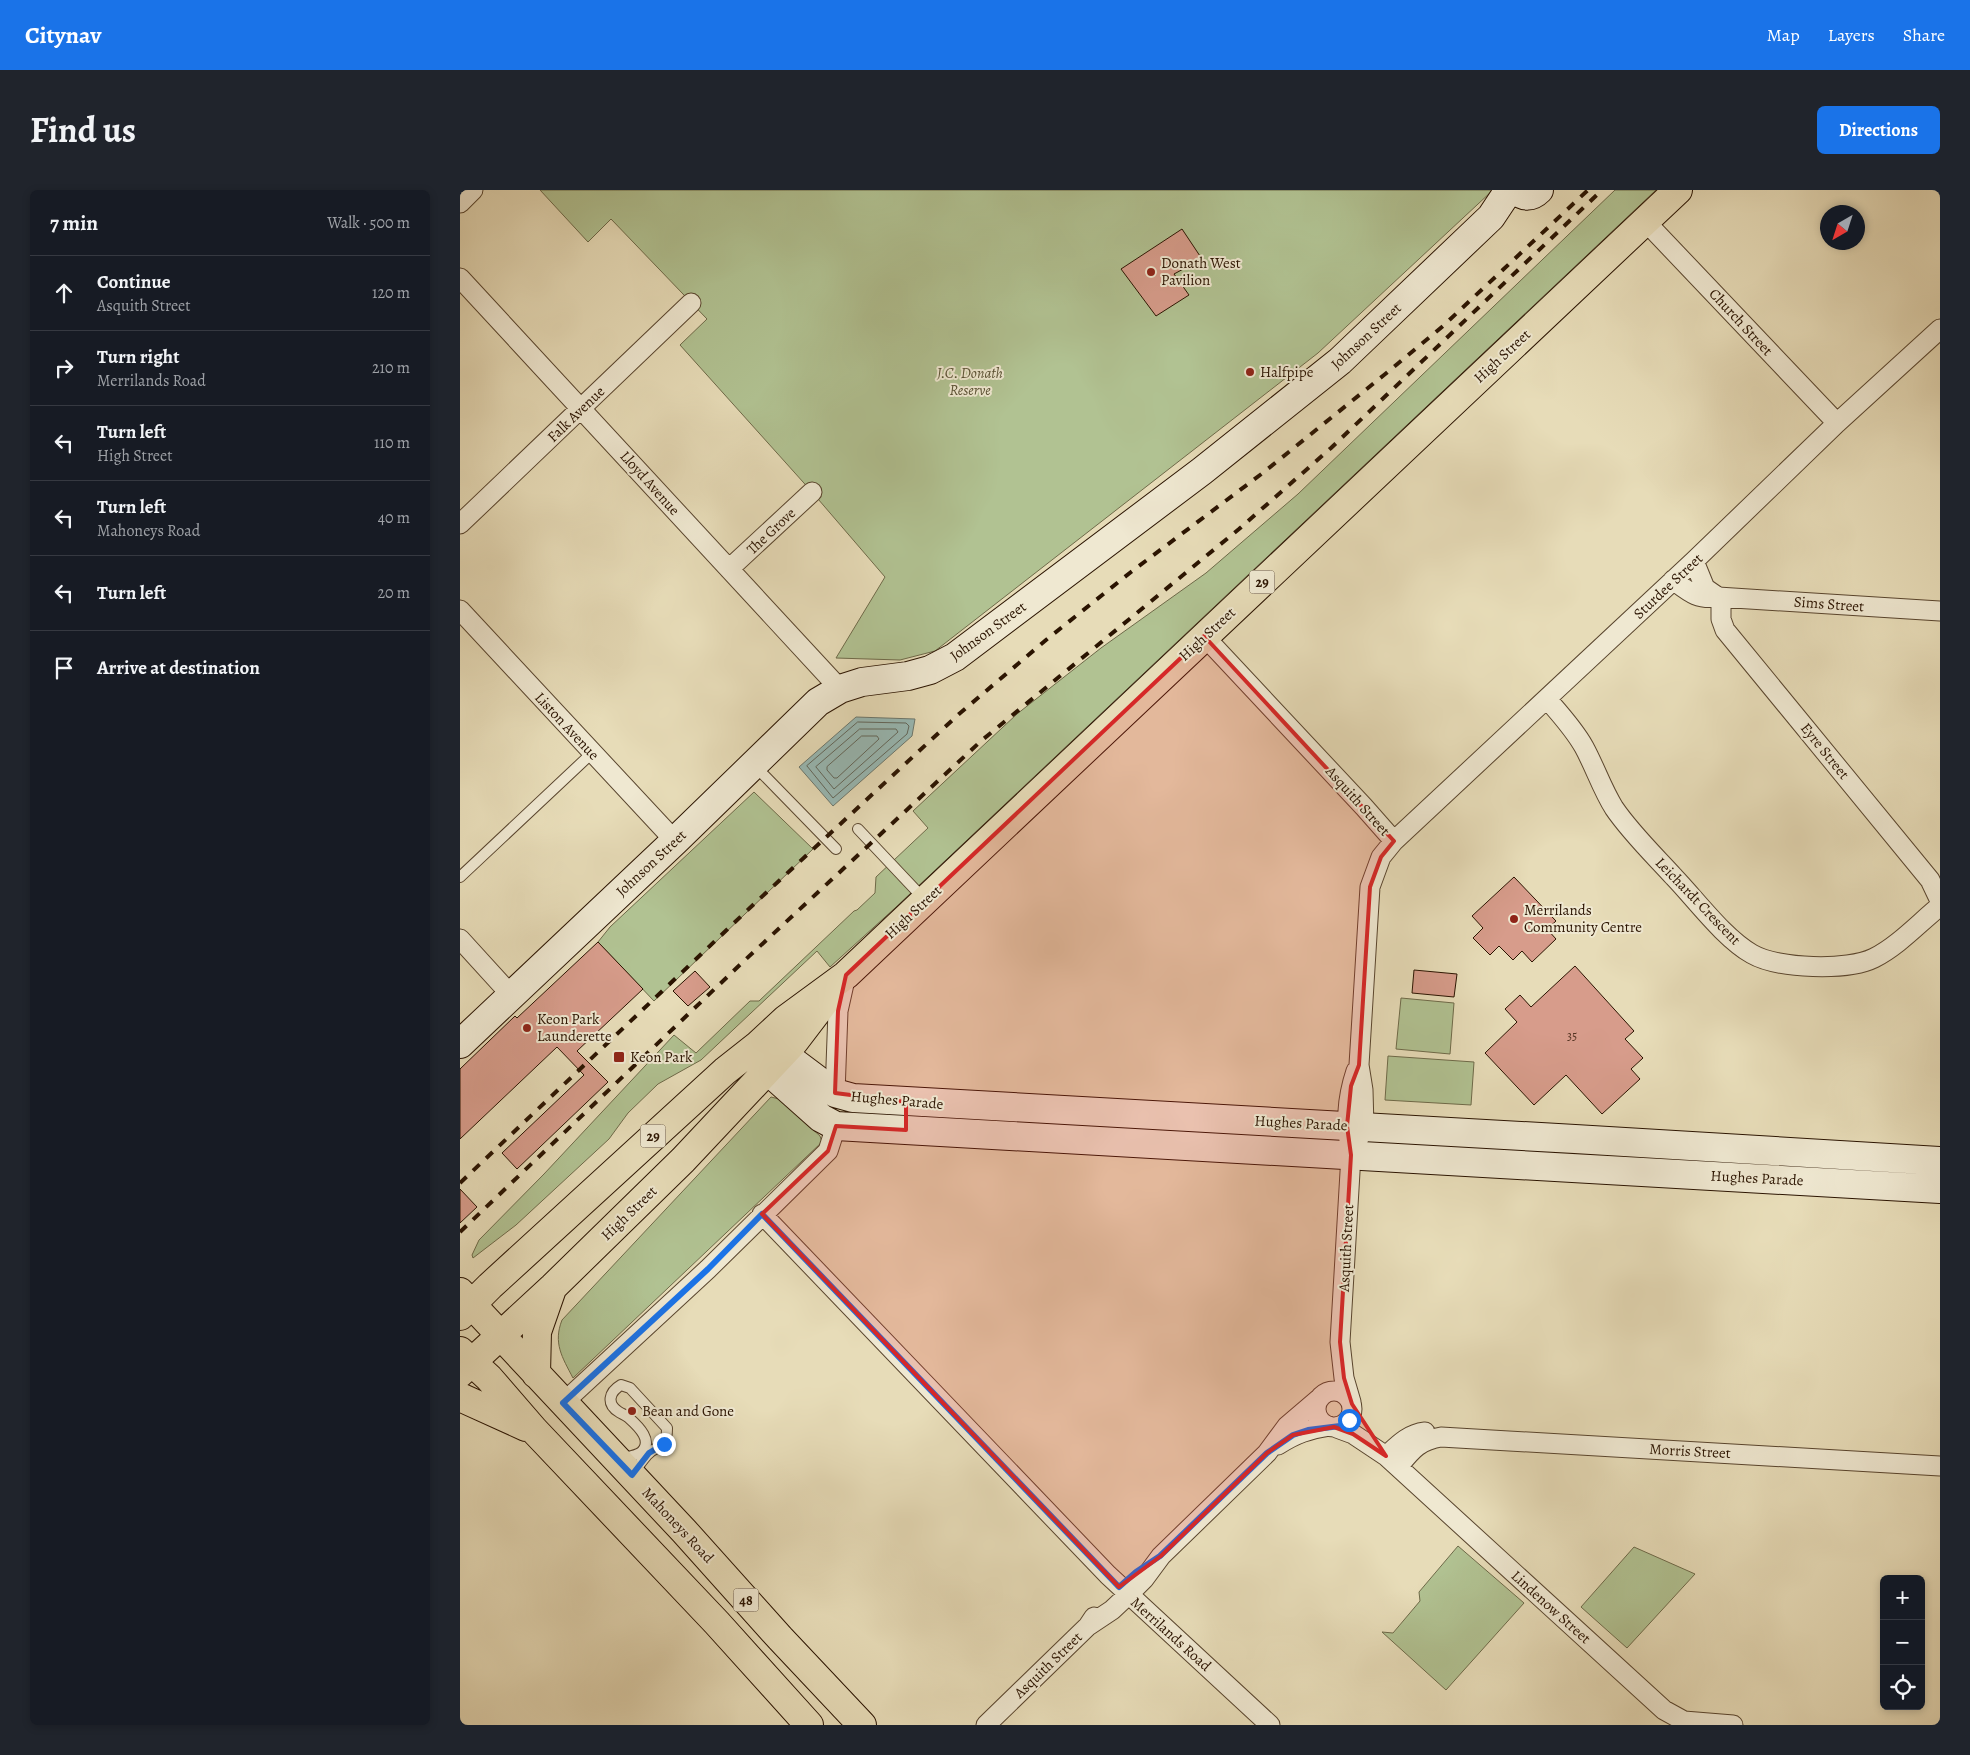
<!DOCTYPE html>
<html lang="en">
<head>
<meta charset="utf-8">
<style>
  :root { --surface:#171b24; --page:#20242c; --text:#f1f3f6; --muted:#9ea1a6; --line:#363941; --accent:#1a73e8 }
  body { margin:0; font-family:Alegreya,serif; background:var(--page); color:var(--text) }
  .controls { position:absolute; right:15px; bottom:15px; display:grid; overflow:hidden; border-radius:8px; box-shadow:0 2px 8px #0003 }
  .controls button { width:45px; height:45px; display:grid; place-items:center; padding:0; border:0; border-bottom:1px solid var(--line); background:var(--surface); color:var(--text); font:25px sans-serif }
  .compass { position:absolute; left:1360px; top:15px; width:45px; height:45px; border-radius:50%; background:var(--surface); box-shadow:0 2px 8px #0003; rotate:219deg }
  .stop { position:absolute; width:15px; height:15px; margin:-11px; border:4px solid #1a73e8; border-radius:50%; background:#fff }
  .stop.end { background:#1a73e8; border-color:#fff; box-shadow:0 1px 5px #0008 }
  .list { margin:0; padding:0; list-style:none }
  h2 { display:flex; justify-content:space-between; align-items:center; height:65px; margin:0; padding:0 20px; font-size:21px }
  h2 small { font-size:16px; font-weight:400; color:var(--muted) }
  .list li { display:grid; grid-template-columns:32px 1fr auto; gap:15px; align-items:center; box-sizing:border-box; height:75px; padding:0 20px; border-top:1px solid var(--line) }
  .list b { display:block; font-size:19px; white-space:nowrap }
  .list p { margin:0; font-size:16px; white-space:nowrap; color:var(--muted) }
  .list em { font-size:16px; font-style:normal; color:var(--muted) }
  .icon { flex:none; width:28px; height:28px; fill:none; stroke:currentColor; stroke-width:2; stroke-linecap:round; stroke-linejoin:round }
  .map { position:relative; flex:none; width:1480px; height:1535px; overflow:hidden; border-radius:8px }
  header { display:flex; align-items:center; gap:30px; box-sizing:border-box; height:70px; padding:0 25px; background:var(--accent); color:#fff }
  header strong { font-size:24px }
  nav { display:flex; gap:28px; margin-inline-start:auto; font-size:18px }
  .intro { display:flex; align-items:center; justify-content:space-between; box-sizing:border-box; height:120px; padding:0 30px }
  h1 { margin:0; font-size:35px }
  .button { padding:12px 22px; border-radius:8px; background:var(--accent); color:#fff; font-size:18px; font-weight:700 }
  main { display:flex; gap:30px; padding:0 30px }
  aside { flex:1; background:var(--surface); border-radius:8px; box-shadow:0 2px 8px #0003 }
  .map>svg:first-child { display:block }
</style>
</head>
<body>
<header>
<strong>Citynav</strong>
<nav><a>Map</a><a>Layers</a><a>Share</a></nav>
</header>
<div class="intro"><h1>Find us</h1><a class="button">Directions</a></div>
<main>
<aside>
<h2>7 min<small>Walk · 500 m</small></h2>
<ul class="list">
<li><svg class="icon" aria-label="ahead" viewBox="0 0 24 24"><path d="M12 20V5M6 11l6-6 6 6"/></svg><div><b>Continue</b><p>Asquith Street</p></div><em>120 m</em></li>
<li><svg class="icon" aria-label="right" viewBox="0 0 24 24"><path d="M7 20v-9h11M14 6l5 5-5 5"/></svg><div><b>Turn right</b><p>Merrilands Road</p></div><em>210 m</em></li>
<li><svg class="icon" aria-label="left" viewBox="0 0 24 24"><path d="M17 20v-9H6M10 6l-5 5 5 5"/></svg><div><b>Turn left</b><p>High Street</p></div><em>110 m</em></li>
<li><svg class="icon" aria-label="left" viewBox="0 0 24 24"><path d="M17 20v-9H6M10 6l-5 5 5 5"/></svg><div><b>Turn left</b><p>Mahoneys Road</p></div><em>40 m</em></li>
<li><svg class="icon" aria-label="left" viewBox="0 0 24 24"><path d="M17 20v-9H6M10 6l-5 5 5 5"/></svg><div><b>Turn left</b></div><em>20 m</em></li>
<li><svg class="icon" aria-label="arrive" viewBox="0 0 24 24"><path d="M6 21V4h12l-3 4 3 4H6"/></svg><div><b>Arrive at destination</b></div></li>
</ul>
</aside>
<div class="map">
<svg width="1480" height="1535" viewBox="0 0 1480 1535">
  <rect width="100%" height="100%" fill="#e7dcb8"/>
  <filter id="stains"><feTurbulence type="fractalNoise" baseFrequency=".004" numOctaves="4"/><feColorMatrix values="0 0 0 0 .2 0 0 0 0 .09 0 0 0 0 .02 0 0 0 .5 -.17"/></filter>
  <radialGradient id="worn" r=".72"><stop offset=".6" stop-color="#630" stop-opacity="0"/><stop offset="1" stop-color="#630" stop-opacity=".3"/></radialGradient>
  <path fill="#b1c292" stroke="#6e6a49" d="M80,0H1032V1L858,163L475,461L440,470L376,468L425,387L352,302L220,155L247,129L151,29L128,52Z
    M1155,0H1196L435,718L370,777L357,761L241,870L198,894L168,923L149,949L56,1035L13,1068L12,1065L19,1050L84,984L214,845L236,863L290,811H299L394,721L397,720L415,703L416,687L468,638L453,621L557,524L641,458L746,383L838,304Z
    M294,602L353,659L194,811L138,752L150,737Z
    M941,808L994,813L990,864L936,859Z
    M928,866L1014,872L1011,915L925,910Z
    M311,907L319,909L360,946L362,952L113,1188C102,1167 93,1153 102,1130Z
    M998,1356L1064,1413L986,1500L922,1442L933,1443L960,1411L959,1402Z
    M1174,1357L1235,1384L1167,1458L1121,1417Z"/>
  <path fill="#98bab6" stroke="#6c776d" d="M396,527L455,529L452,546L373,616L339,577Z"/>
  <g fill="none" stroke-linecap="round" stroke-linejoin="round">
    <path stroke="#61665b" stroke-width="1" d="M398,532L446,533L449,536L447,544L373,608L347,576Z
      M400,539H436L438,542L374,599L356,577Z
      M402,546H417L419,549L377,588H374L367,580V577Z"/>
  </g>
  <path fill="#d79c8b" stroke="#2a1300" d="M722,39L742,69L714,84L729,105L696,126L661,79Z
    M1054,687L1096,731L1087,739L1096,749L1072,772L1062,761L1053,770L1039,756L1030,765L1013,748L1023,738L1012,726Z
    M138,752L183,799L117,861L148,892L57,979L42,963L124,885L97,857L0,949V879L55,826L57,828Z
    M1115,776L1174,841L1165,849L1183,868L1171,879L1180,889L1142,924L1106,885L1074,915L1025,863L1057,832L1045,819L1060,805L1071,817Z
    M954,780L997,784L994,807L952,803Z
    M235,781L250,797L228,816L213,801Z
    M0,999L17,1017L0,1033Z"/>
  <g fill="none" stroke-linecap="round" stroke-linejoin="round">
    <g stroke="#59452e" stroke-width="12">
      <path id="lane" d="M295,576L376,659
        M398,639L465,710
        M0,687L132,563
        M161,1269C167,1267 175,1266 180,1263C195,1252 178,1236 169,1228C166,1225 162,1224 159,1222C146,1214 149,1202 161,1195L170,1198L207,1238C207,1261 198,1253 187,1265C182,1271 177,1278 172,1284"/>
    </g>
    <g stroke="#59452e" stroke-width="21">
      <path id="street" d="M0,13L13,0
        M1185,31L1377,233
        M0,88L380,499
        M0,334L231,113
        M1234,371L1245,398L1258,407
        M269,379L352,302
        M1213,390C1229,402 1237,410 1258,407L1480,421
        M1261,407V429L1265,440L1470,690L1480,711
        M0,420L215,651
        M744,446L904,617L934,651L921,667L910,697L899,875L903,900L904,937L891,965
        M1087,509C1100,524 1114,539 1124,557C1135,577 1142,599 1154,618C1171,643 1194,665 1214,687C1237,711 1264,748 1292,764C1318,779 1388,781 1414,768C1438,756 1459,733 1480,716
        M934,651L1234,371L1377,233L1480,139
        M0,749L52,806
        M375,903L378,821L386,785
        M302,1024L648,1385L810,1535
        M856 1219a18 18 0 1 1 36 0a18 18 0 1 1-36 0Z
        M891,1212L884,1188L880,1152L891,965C886,934 886,911 896,881
        M103,1213L248,1079L368,961L376,936
        M874,1237L893,1244L926,1266L1204,1520L1224,1531L1273,1535
        M818,1255C835,1244 849,1239 869,1236
        M926,1266C938,1255 948,1244 965,1242
        M938,1277C952,1260 958,1251 981,1247L1480,1276
        M628,1436L652,1420L668,1405L684,1389L701,1366L807,1263L827,1236L861,1207
        M526,1535L628,1436L634,1427"/>
    </g>
    <g stroke="#2a1300" stroke-width="30">
      <path id="secondary" d="M1057,0C1064,8 1072,7 1079,0
        M0,854L215,651L358,512L380,499L402,492L448,486L470,480L495,467L742,281L880,171L1031,27L1049,0
        M302,856L323,864L375,903L393,908L1115,949L1480,971
        M299,858L307,880L361,928L376,936L1480,999"/>
    </g>
    <g stroke="#2a1300" stroke-width="30">
      <path id="primary" d="M0,1102L224,1341L320,1448L402,1535
        M0,1126L30,1096L265,881L298,855L326,829L386,785L1218,0
        M0,1161L29,1188L74,1240L257,1433L349,1535
        M0,1183L93,1097L223,970L334,852L366,810
        M76,1184L77,1142L92,1099
        M0,1207L66,1237"/>
    </g>
    <use href="#lane" stroke="#efe8d1" stroke-width="10"/>
    <use href="#street" stroke="#efe8d1" stroke-width="19"/>
    <use href="#secondary" stroke="#efe8d1" stroke-width="28"/>
    <use href="#primary" stroke="#e7dcb8" stroke-width="28"/>
    <path stroke="#2a1300" stroke-width="4" stroke-dasharray="9 9" stroke-linecap="butt" d="M0,993L294,714L499,524L586,450L671,382L804,282L924,185L983,136L1128,0
      M0,1042L285,770L521,551L779,339L871,258L1142,0"/>
  </g>
  <g fill="none" stroke-linecap="round" stroke-linejoin="round">
    <path stroke="#1a73e8" stroke-width="6" d="M204,1254L189,1263L172,1285L103,1213L248,1079L302,1024L659,1397L676,1382L700,1366L807,1263L833,1245L848,1240L880,1236L889,1230"/>
  </g>
  <path fill="#d62828" fill-opacity="0.2" stroke="#d62828" stroke-width="4" stroke-linejoin="round" d="M744,446L934,651L921,667L910,697L899,875L891,896L887,936L891,965L880,1152L884,1188L892,1214L926,1266L893,1244L874,1237L833,1245L807,1263L701,1366L659,1397L302,1024L368,961L376,936L446,940V912L375,903L378,821L386,785Z"/>
  <g fill="#8f2418" stroke="#efe8d1" stroke-width="2">
    <circle cx="691" cy="82" r="5"/>
    <circle cx="790" cy="182" r="5"/>
    <circle cx="1054" cy="729" r="5"/>
    <circle cx="67" cy="838" r="5"/>
    <rect x="153" y="861" width="12" height="12" rx="2.5"/>
    <circle cx="172" cy="1221" r="5"/>
  </g>
  <g text-anchor="middle" stroke-width="4" stroke-linejoin="round" paint-order="stroke">
    <g font-size="12" fill="#553523">
      <text x="1112" y="850">35</text>
    </g>
    <g fill="#efe8d1" stroke="#65533f" stroke-width="1">
      <rect x="789.5" y="380.5" width="25" height="23" rx="4"/>
      <rect x="180.5" y="934.5" width="25" height="23" rx="4"/>
      <rect x="273.5" y="1398.5" width="25" height="23" rx="4"/>
    </g>
    <g font-size="14" font-weight="bold" fill="#2a1300">
      <text x="802" y="397">29</text>
      <text x="193" y="951">29</text>
      <text x="286" y="1415">48</text>
    </g>
    <g font-size="15" fill="#2a1300" stroke="#efe8d1" text-anchor="start">
      <text x="701" y="78">Donath West<tspan x="701" dy="17">Pavilion</tspan></text>
      <text x="800" y="187">Halfpipe</text>
      <text x="1064" y="725">Merrilands<tspan x="1064" dy="17">Community Centre</tspan></text>
      <text x="77" y="834">Keon Park<tspan x="77" dy="17">Launderette</tspan></text>
      <text x="170" y="872">Keon Park</text>
      <text x="182" y="1226">Bean and Gone</text>
    </g>
    <g font-size="15" fill="#2a1300" stroke="#efe8d1">
      <text transform="translate(1281 132) rotate(47)" y="5">Church Street</text>
      <text transform="translate(906 146) rotate(-43)" y="5">Johnson Street</text>
      <text transform="translate(1042 166) rotate(-43)" y="5">High Street</text>
      <text transform="translate(116 224) rotate(-44)" y="5">Falk Avenue</text>
      <text transform="translate(190 293) rotate(48)" y="5">Lloyd Avenue</text>
      <text transform="translate(311 341) rotate(-43)" y="5">The Grove</text>
      <text transform="translate(1208 396) rotate(-43)" y="5">Sturdee Street</text>
      <text transform="translate(1369 414) rotate(4)" y="5">Sims Street</text>
      <text transform="translate(528 441) rotate(-36)" y="5">Johnson Street</text>
      <text transform="translate(747 444) rotate(-43)" y="5">High Street</text>
      <text transform="translate(107 536) rotate(47)" y="5">Liston Avenue</text>
      <text transform="translate(1365 561) rotate(51)" y="5">Eyre Street</text>
      <text transform="translate(898 611) rotate(48)" y="5">Asquith Street</text>
      <text transform="translate(191 673) rotate(-43)" y="5">Johnson Street</text>
      <text transform="translate(1238 711) rotate(46)" y="5">Leichardt Crescent</text>
      <text transform="translate(453 722) rotate(-43)" y="5">High Street</text>
      <text transform="translate(437 910) rotate(5)" y="5">Hughes Parade</text>
      <text transform="translate(841 933) rotate(3)" y="5">Hughes Parade</text>
      <text transform="translate(1297 988) rotate(3)" y="5">Hughes Parade</text>
      <text transform="translate(169 1023) rotate(-44)" y="5">High Street</text>
      <text transform="translate(886 1058) rotate(-87)" y="5">Asquith Street</text>
      <text transform="translate(1230 1261) rotate(3)" y="5">Morris Street</text>
      <text transform="translate(218 1335) rotate(47)" y="5">Mahoneys Road</text>
      <text transform="translate(1091 1417) rotate(42)" y="5">Lindenow Street</text>
      <text transform="translate(711 1444) rotate(42)" y="5">Merrilands Road</text>
      <text transform="translate(588 1475) rotate(-44)" y="5">Asquith Street</text>
    </g>
    <g font-size="15" font-style="italic" fill="#595033" stroke="#efe8d1">
      <text x="510" y="188">J.C. Donath<tspan x="510" dy="17">Reserve</tspan></text>
    </g>
  </g>
  <rect width="100%" height="100%" filter="url(#stains)"/>
  <rect width="100%" height="100%" fill="url(#worn)"/>
</svg>
<div class="controls">
<button>+</button>
<button>−</button>
<button><svg class="icon" aria-label="locate" viewBox="0 0 24 24"><circle cx="12" cy="12" r="6"/><path d="M12 2v4M12 18v4M2 12h4M18 12h4"/></svg></button>
</div>
<svg class="compass" viewBox="-18 -18 36 36"><path d="M0-13l5 13h-10z" fill="#e53935"/><path d="M0 13l5-13h-10z" fill="#9ea1a6"/></svg>
<div class="stop" style="left:889px;top:1230px"></div>
<div class="stop end" style="left:204px;top:1254px"></div>
</div>
</main>
</body>
</html>
